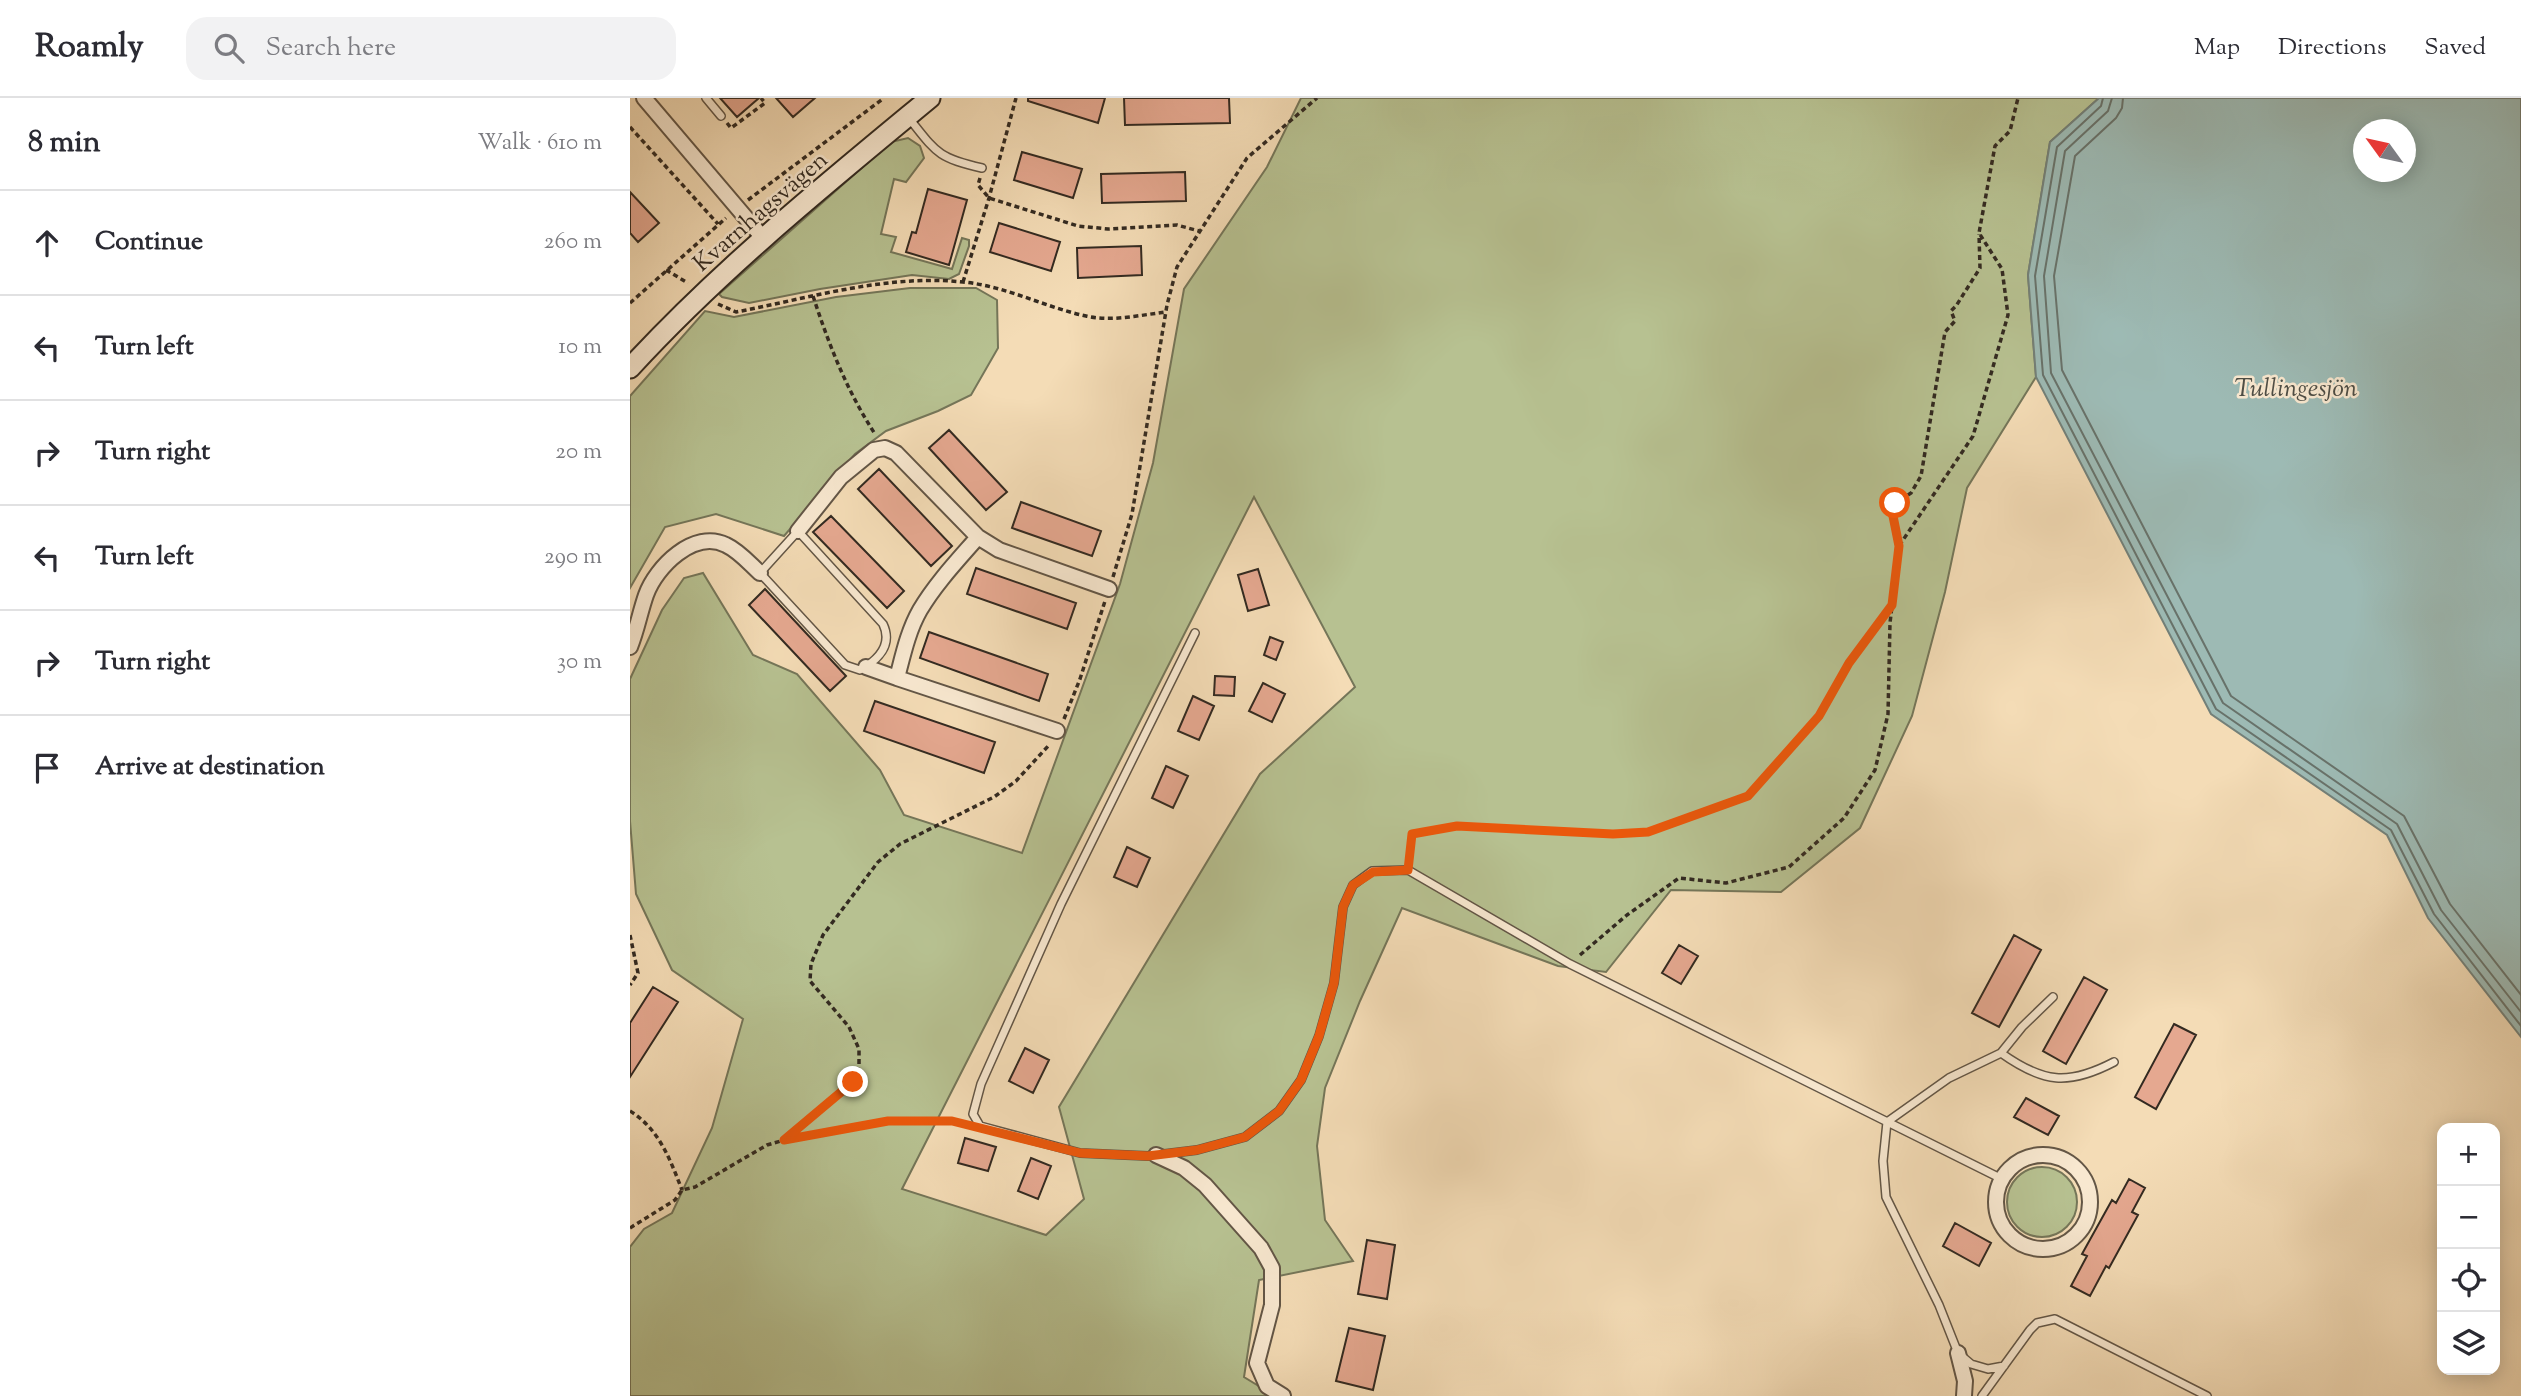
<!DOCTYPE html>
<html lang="en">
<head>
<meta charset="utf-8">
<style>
  :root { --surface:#fff; --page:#f2f2f3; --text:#2b2b33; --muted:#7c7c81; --line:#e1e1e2 }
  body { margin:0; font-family:"Sorts Mill Goudy",serif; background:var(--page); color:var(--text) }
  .controls { position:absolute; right:21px; bottom:21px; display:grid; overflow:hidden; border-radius:14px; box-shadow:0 4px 18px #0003 }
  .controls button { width:63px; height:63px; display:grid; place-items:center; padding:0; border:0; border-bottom:2px solid var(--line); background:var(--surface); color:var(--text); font:35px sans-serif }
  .compass { position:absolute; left:1723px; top:21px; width:63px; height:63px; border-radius:50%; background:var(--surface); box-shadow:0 4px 18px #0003; rotate:303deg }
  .stop { position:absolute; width:21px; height:21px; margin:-16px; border:5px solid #ea580c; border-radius:50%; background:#fff }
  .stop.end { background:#ea580c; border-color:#fff; box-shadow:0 2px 7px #0008 }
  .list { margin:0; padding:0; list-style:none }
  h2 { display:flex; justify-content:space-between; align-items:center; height:91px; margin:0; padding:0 28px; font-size:30px }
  h2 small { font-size:23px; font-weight:400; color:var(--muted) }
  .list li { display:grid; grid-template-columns:46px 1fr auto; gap:21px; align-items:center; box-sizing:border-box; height:105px; padding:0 28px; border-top:2px solid var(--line) }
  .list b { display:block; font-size:26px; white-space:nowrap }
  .list em { font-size:23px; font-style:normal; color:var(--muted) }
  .icon { flex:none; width:38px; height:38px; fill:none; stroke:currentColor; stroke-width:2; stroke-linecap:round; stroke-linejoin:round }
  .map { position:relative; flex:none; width:1891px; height:1298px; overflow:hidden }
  header { display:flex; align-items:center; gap:42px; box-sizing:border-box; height:98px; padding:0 35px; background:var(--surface); border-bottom:2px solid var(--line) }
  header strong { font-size:33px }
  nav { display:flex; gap:38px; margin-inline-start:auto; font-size:24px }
  .search { width:490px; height:63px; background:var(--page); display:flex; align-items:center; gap:18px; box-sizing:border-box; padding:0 24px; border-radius:21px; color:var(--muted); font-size:26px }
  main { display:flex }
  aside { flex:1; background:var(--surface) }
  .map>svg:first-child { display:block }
</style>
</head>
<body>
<header>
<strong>Roamly</strong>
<div class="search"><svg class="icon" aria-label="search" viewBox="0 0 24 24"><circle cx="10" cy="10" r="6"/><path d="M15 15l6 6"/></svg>Search here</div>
<nav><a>Map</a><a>Directions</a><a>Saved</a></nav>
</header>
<main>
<aside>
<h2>8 min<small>Walk · 610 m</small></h2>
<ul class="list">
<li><svg class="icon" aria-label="ahead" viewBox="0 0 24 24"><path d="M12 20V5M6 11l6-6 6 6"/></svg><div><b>Continue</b></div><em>260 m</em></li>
<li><svg class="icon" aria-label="left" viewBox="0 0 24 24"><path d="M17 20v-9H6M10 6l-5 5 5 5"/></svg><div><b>Turn left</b></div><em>10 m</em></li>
<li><svg class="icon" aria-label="right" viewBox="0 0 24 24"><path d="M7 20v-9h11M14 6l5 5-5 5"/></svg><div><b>Turn right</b></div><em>20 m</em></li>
<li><svg class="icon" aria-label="left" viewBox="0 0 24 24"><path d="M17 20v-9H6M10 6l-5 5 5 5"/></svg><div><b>Turn left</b></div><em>290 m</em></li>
<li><svg class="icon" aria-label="right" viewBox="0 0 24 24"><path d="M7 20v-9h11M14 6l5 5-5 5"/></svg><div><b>Turn right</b></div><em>30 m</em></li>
<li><svg class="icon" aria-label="arrive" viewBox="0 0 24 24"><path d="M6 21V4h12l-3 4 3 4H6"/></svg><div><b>Arrive at destination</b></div></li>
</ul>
</aside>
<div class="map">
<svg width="1891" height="1298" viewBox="0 0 1891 1298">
  <rect width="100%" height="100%" fill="#f4dcb6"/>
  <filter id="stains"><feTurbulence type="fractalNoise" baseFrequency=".00286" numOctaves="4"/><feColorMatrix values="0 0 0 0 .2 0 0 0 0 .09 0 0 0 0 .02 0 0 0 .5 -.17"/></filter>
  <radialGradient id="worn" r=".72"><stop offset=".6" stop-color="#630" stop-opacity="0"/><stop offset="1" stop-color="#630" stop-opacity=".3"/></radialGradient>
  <path fill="#b7c191" stroke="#757659" stroke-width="2" fill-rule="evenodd" d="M671,0H1469L1420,44L1398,177L1406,279L1337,390L1315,494L1282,618L1230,730L1151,794L1041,792L976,874L928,868L772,810L730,903L695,990L687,1048L695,1122L723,1163L629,1182L614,1279L645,1298H0V1149L14,1131L42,1115L82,1030L113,921L42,872L6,796L0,723V581L32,512L54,480L73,475L123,557L167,576L250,672L274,717L392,755L490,486L523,365L554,191L637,69ZM624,399L725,589L630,676L429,1009L454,1101L416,1137L272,1091Z
    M278,40L290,48L294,60L276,84L264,81L251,136L266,139L261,154L322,171L332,140L339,142V148L329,176L319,181L282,177L190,191L119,205L92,199L89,196L261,44Z
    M280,190H346L367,202L368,250L341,297L308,313L256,333L225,356L154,438L86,416L35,429L0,490V298L75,213L104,219L206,199Z
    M1377 1104a35 35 0 1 1 70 0a35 35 0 1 1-70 0Z"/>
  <path fill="#9dbab4" stroke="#738079" stroke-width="2" fill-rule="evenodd" d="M1469,0H1891V939L1798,820L1757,737L1581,616L1406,279L1398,177L1420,44ZM1734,32H1776V74H1734Z"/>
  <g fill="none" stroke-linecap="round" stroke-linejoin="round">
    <path stroke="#68726a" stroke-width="2" d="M1473,0L1471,8L1427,49L1405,178L1413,277L1586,611L1761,732L1804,816L1891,928
      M1482,0L1478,13L1435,53L1414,178L1421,275L1593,605L1767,726L1811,812L1891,914
      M1493,0L1492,10L1486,20L1445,58L1424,178L1432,272L1601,598L1774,718L1820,806L1891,897"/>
  </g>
  <path fill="#e5a890" stroke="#332a21" stroke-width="2" d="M90,0H129L107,19Z
    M146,0H185L163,19Z
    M398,0H475L468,25L398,3Z
    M494,0H599L600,25L495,27Z
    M392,54L452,71L443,100L384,82Z
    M555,74L556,103L472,105L471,76Z
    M298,91L337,102L319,167L276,154L282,134L286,135Z
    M0,94L29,125L8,144L0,135Z
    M369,125L430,144L421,173L360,154Z
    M511,148L512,177L448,180L447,150Z
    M319,332L377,394L356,412L299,350Z
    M249,371L322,448L301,468L228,391Z
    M391,404L471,433L462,458L382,430Z
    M201,418L274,493L257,510L183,434Z
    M346,470L446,505L437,531L337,496Z
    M628,471L639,507L618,513L608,477Z
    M135,491L216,578L200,593L119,507Z
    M299,534L418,576L409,603L290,560Z
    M640,539L653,544L646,562L634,557Z
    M585,578L605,579L604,598L584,597Z
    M633,585L655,596L642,624L619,613Z
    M563,598L584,608L569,642L548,633Z
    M245,603L365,644L354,675L234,633Z
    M536,668L558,678L543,710L522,700Z
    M497,749L520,760L507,789L484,779Z
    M1384,837L1411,852L1369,929L1342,915Z
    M1049,847L1068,858L1051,886L1032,875Z
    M1454,879L1477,892L1436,966L1413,953Z
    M23,889L48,904L0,979V925Z
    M1544,926L1566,937L1526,1011L1505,999Z
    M395,950L419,962L403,995L379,983Z
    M1396,1000L1429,1018L1418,1037L1384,1019Z
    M335,1040L366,1049L358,1073L328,1065Z
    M401,1060L421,1068L408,1101L388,1093Z
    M1499,1081L1515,1090L1502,1114L1508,1117L1479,1170L1476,1168L1460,1198L1441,1188L1457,1158L1452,1156L1482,1102L1486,1105Z
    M1325,1125L1361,1145L1349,1168L1313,1148Z
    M737,1142L765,1147L757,1201L728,1196Z
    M719,1230L755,1238L743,1292L706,1283Z"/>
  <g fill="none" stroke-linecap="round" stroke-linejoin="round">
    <g stroke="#635646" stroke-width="10">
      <path id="lane" d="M76,0L91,18
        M278,19C306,54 307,60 352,70
        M168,433L253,526C263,547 248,562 230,572L215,567L130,475Z
        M565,535L431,806L351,986L343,1016L350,1028L450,1055L518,1058L567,1052L615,1039L649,1013L671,982L689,938L704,885L713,809L723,787L742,773L778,772L940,866L1372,1081
        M1371,955L1392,929L1423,899
        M1374,1268L1358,1271L1341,1266L1328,1255L1309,1207L1256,1099L1253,1063L1257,1024L1319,980L1371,955C1413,985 1438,988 1484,964
        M1352,1298L1400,1232L1407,1225L1425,1221L1577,1298"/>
    </g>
    <g stroke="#635646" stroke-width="18">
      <path id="street" d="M14,0L133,140
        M168,433L211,379L244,352L255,350L266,355L348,439L369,452L479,491
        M348,439C328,462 306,485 290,512C278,533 273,557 267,580L427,633
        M0,549C7,532 10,514 16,497C26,469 64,431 96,447C109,453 119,465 130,475
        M236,569L267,580
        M526,1057L554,1070L575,1087L631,1150L642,1170V1207L627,1265L637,1288L653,1298
        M1366 1104a47 47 0 1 1 94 0a47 47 0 1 1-94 0Z
        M1328,1255L1335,1283L1334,1298"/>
    </g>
    <g stroke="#332a21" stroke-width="23">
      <path id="secondary" d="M0,270C91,171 196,86 300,0"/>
    </g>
    <path stroke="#332a21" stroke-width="3.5" stroke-dasharray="5 3.5" stroke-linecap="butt" d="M97,25L101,30L135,5L131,0
      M0,29L88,126
      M350,80L348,87L359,100L448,128L478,131L547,127L569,133
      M118,102L254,0
      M36,172L58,185
      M333,184L359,100L386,0
      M183,198C199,247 217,293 245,336
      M0,205L96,120
      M88,206L106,214C180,200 257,176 333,184C376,188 414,209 456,218C482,224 510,217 536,214
      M1269,448L1262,413L1265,405L1281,395L1291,378L1315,234L1325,223L1321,213L1326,208L1350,170L1349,136
      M483,479L502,416L537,207L547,169L617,60L687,0
      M434,621L450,581L475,503
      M779,763L782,736L827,728L983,735L1019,734L1118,698L1190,618L1219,565L1261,509
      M0,837L8,875L0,887
      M950,857L997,817L1049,780L1096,785L1159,769L1214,720L1245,672L1258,616L1260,525L1269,448L1343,338L1378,217L1372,171L1349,135L1365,48L1380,33L1388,0
      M0,1013C29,1031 40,1061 52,1092
      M156,1042C214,1031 276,1014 335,1025
      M0,1130L45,1102L52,1092L65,1089L137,1047L154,1042L223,984L229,969V951L219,929L180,883L181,866L193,837L248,764L270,746L364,699L386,683L420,646"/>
    <use href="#lane" stroke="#f8e8d0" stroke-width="7"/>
    <use href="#street" stroke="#f8e8d0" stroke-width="14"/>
    <use href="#secondary" stroke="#f8e8d0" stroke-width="19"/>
  </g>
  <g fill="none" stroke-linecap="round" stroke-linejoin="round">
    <path stroke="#ea580c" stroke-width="9" d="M223,984L154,1042L258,1023H322L450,1055L518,1058L567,1052L615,1039L649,1013L671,982L689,938L704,885L713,809L723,787L743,774L778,772L782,736L827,728L983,736L1018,734L1118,698L1189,618L1219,565L1262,507L1269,448L1262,413L1265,405"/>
  </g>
  <g text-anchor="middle" stroke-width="5" stroke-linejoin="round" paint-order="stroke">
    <g font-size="24" fill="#332a21" stroke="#f8e8d0">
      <text transform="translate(130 113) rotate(-41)" y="8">Kvarnhagsvägen</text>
    </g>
    <g font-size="26" font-style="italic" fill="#4e4e46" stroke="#f8e8d0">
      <text x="1666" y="298">Tullingesjön</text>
    </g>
  </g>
  <rect width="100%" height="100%" filter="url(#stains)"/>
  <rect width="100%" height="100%" fill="url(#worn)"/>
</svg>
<div class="controls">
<button>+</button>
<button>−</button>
<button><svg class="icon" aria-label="locate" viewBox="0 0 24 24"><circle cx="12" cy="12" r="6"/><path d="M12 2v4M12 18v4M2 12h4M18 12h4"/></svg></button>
<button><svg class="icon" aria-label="layers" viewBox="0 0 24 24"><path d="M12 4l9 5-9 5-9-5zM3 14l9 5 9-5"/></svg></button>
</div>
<svg class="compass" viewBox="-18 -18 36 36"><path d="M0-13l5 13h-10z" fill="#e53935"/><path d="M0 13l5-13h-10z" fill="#7c7c81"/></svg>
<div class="stop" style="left:1265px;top:405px"></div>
<div class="stop end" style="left:223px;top:984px"></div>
</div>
</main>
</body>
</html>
